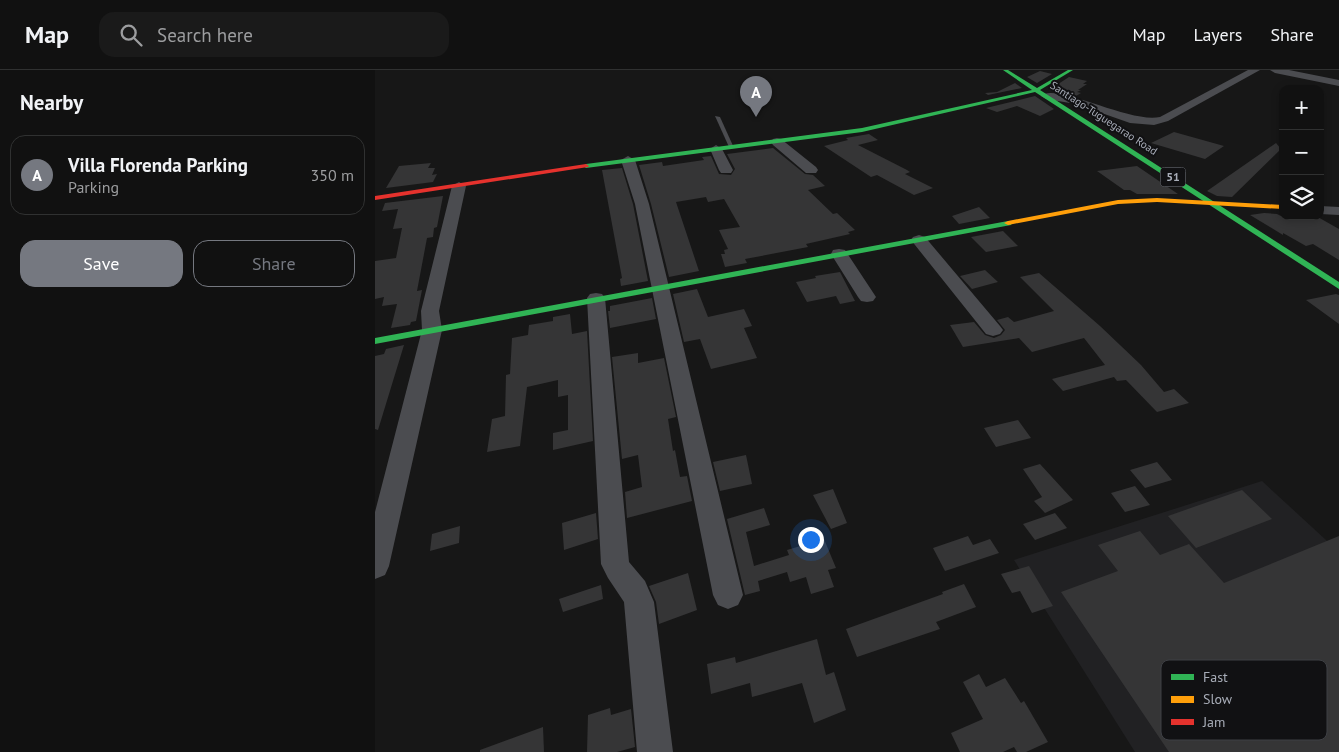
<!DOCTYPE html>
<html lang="en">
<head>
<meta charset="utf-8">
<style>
  :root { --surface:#111; --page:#1a1a1a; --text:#f1f3f6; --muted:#9c9d9f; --line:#303131; --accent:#757880 }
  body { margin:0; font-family:"PT Sans",sans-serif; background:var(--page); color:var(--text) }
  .controls { position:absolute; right:15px; top:15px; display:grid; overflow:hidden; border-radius:10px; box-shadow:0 2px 8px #0003 }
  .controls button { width:45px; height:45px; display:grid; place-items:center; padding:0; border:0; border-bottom:1px solid var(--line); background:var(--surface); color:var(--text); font:25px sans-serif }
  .you { position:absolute; left:435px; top:469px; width:18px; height:18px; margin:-12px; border:4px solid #fff; border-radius:50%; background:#1a73e8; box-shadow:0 0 0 8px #1a73e833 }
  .badge { display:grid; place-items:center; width:32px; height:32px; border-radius:50%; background:var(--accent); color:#fff; font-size:16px; font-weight:700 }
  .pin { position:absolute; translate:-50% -41px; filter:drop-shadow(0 1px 2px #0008) }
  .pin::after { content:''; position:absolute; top:26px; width:18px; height:15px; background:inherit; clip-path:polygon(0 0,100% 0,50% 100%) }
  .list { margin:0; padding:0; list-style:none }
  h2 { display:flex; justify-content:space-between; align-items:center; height:65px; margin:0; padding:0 20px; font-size:21px }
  h2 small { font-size:16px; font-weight:400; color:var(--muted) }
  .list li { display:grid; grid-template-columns:32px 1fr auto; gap:15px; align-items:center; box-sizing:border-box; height:80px; margin:0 10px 10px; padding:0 10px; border:1px solid var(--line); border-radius:15px }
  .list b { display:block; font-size:19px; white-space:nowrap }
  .list p { margin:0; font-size:16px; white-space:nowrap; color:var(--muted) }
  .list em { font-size:16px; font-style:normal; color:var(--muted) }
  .actions { display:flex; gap:10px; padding:15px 20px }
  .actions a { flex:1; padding:11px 0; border:1px solid var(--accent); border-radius:15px; text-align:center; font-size:18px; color:var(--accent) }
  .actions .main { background:var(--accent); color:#fff }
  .icon { flex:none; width:28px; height:28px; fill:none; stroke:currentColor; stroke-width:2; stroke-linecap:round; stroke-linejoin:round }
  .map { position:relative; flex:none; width:964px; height:682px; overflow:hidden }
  header { display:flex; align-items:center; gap:30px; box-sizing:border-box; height:70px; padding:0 25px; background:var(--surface); border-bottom:1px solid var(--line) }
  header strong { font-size:24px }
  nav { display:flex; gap:28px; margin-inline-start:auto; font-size:18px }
  .search { width:350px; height:45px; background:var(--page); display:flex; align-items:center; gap:12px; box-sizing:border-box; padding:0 18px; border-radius:15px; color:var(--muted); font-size:19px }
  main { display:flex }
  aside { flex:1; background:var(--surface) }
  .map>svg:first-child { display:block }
</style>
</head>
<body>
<header>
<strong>Map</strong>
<div class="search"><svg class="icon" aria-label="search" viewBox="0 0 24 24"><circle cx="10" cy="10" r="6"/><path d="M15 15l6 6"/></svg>Search here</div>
<nav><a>Map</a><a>Layers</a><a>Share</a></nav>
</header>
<main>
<aside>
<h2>Nearby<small></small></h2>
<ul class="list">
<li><span class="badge">A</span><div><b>Villa Florenda Parking</b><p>Parking</p></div><em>350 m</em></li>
</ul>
<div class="actions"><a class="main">Save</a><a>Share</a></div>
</aside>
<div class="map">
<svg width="964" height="682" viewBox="0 0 964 682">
  <rect width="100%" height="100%" fill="#171717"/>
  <path fill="#212123" d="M887,411L964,482V682H760L639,490Z"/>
  <path fill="#353536" d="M665,1L677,4L662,13L652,7Z
    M694,7L712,11L708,14H712L703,20H706L702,22L706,23L701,26L674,20Z
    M640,13L647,18L613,25L610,23L622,22Z
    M660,26L679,39L665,46L642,36L622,42L611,38Z
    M799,62L849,76L830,89L776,73Z
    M494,64L503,70L483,75L532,100L535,102L530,104L558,118L539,125L502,105L496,107L449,76L473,70L471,68Z
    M901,73L906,79L857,127L842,126L832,121Z
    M398,78L430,104L438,105L450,116L433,120L458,144L462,143L480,160L473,162L475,164L431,174L433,177L370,189L372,193L350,197L346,184H350L349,180L353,179L344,160L365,157L349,129L333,132L331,127L301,132L324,201L294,207L276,134L264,95L287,92L288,96L329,90L327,87L336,86L344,104L356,105L360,99L352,84Z
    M56,93L53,98H60L57,105L62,104L58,112L11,118L24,96Z
    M762,96L803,124H762L755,120H749L722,101Z
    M247,98L258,134L273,211L246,216L245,209L247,208L227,100Z
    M68,126L62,157L59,158L58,167L52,168L42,221L47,220L41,251L36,252L35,255L16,258L22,234L7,236L9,227L0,229V191L21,188L27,158L18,159L23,139L7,141L10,133Z
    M604,137L615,148L584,154L577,146Z
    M889,143L902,144L906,146H941L964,159V190L938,174L931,176L908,163V165L875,145Z
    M628,161L643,176L611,182L596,167Z
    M610,200L623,212L597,219L585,206Z
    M465,202L480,231L465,234L461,226L432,232L421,212L441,208L440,206Z
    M664,203L725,256L766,295L789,322L799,319L814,333L782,342L751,310L742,311L739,307L688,321L677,309L730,295L709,268L657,282L644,268L588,277L575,255L599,252L610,265L619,268L626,265L630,260L622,250L633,247L639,252L679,241L645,207Z
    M322,219L333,247L369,239L377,256L369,258L382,288L336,299L325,269L309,272L298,224Z
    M961,224L964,225V254L931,230Z
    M277,228L281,249L235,258L233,241H235V236Z
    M195,244L197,264L212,261L218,371L178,380V363L193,360V325L183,327V310L152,317L145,376L112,382L117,349L130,346L131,305L135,304L137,268L153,265L154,255L178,251V247Z
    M29,275L3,360L0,359V286L9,284L11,279Z
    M263,283V293L289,288L301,347L293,349L298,381L300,380L305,407L312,406L317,431L252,448L250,422L267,417L263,385L247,389L237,287Z
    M643,350L656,368L621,377L609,358Z
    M371,385L377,414L345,421L338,392Z
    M782,392L797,410L770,418L755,400Z
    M665,394L698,430L670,443L659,431L667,427L648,399Z
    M760,416L775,435L750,442L736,423Z
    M458,419L472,453L456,459L438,425Z
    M867,420L897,449L821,478L793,446Z
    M389,438L395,455L371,462L379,496L414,485L412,480L449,469L461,498L453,500L459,517L436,524L431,507L415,512L412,502L383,511L385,521L370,525L352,449Z
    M221,443L223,469L189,480L187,453Z
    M680,443L692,458L660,470L648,454Z
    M85,456L84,473L55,481L57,464Z
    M765,461L785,485L814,474L849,513L964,466V682H794L686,522L743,501L723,475Z
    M593,466L598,475L615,469L624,483L570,501L558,478Z
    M654,496L678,536L657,543L645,521L637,523L626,504Z
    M313,503L322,540L284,554L281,532L274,516Z
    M589,514L601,537L561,552L565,559L482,587L471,559L568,524L567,522Z
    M226,515L228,529L188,542L184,529Z
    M442,569L451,605L459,602L471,640L439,653L427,613L377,627L375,613L336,624L332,594L360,587L361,593Z
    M604,604L611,617L630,608L646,633L649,631L673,672L651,682H642L639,677L628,682H585L576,663L608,649L588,612Z
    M235,638L236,645L256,639L260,677L242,682H212L213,645Z
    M168,657L169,682H105V680Z"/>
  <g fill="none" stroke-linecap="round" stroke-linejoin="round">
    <path fill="#4b4c50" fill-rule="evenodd" d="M340,46L345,47L359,78L354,77Z"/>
    <path fill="#4b4c50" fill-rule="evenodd" d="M873,0H885L793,51L779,55L755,53L701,34L671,29L666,26C680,12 755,54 785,47Z
      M895,0H914L964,10V16L900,3Z
      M402,68L406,69L441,97L443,100L441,103H431L398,75L396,72L398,69Z
      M341,75L347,79L358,100L356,103H346L344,100L335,79Z
      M253,86L260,90L274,134L368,525L363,535L353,539L343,535L338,525L260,134L246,90Z
      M84,112L91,116L64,241L67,260L14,496L10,505L0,509V442L47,260L46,241L77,116Z
      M945,136L964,137V145L945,144Z
      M544,165L550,167L625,256L628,260L625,264L618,266L611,264L536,170L538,167Z
      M464,179L470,180L501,227L498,231L492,232L486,231L483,227L456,184L458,180Z
      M221,223L227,224L230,228L254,492L270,511L279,532L298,682H262L249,532L233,508L226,494L212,228L215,224Z"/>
    <path fill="#30b455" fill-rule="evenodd" d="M628,0H633L662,18L693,0H698L665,20L964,212V219L660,22L487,62L211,98L208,96L211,94L487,58L657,20Z
      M633,151L637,153L636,155L0,274V268Z"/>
    <path fill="#ff9f0a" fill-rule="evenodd" d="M782,128L908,135V139L782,132L743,134L633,155L629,153L633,151L743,130Z"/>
    <path fill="#e5322d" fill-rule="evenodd" d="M211,94L214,96L213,97L0,130V126Z"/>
  </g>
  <g text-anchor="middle" stroke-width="4" stroke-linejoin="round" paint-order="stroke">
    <g font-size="11" fill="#a8adb8" stroke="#111113">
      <text transform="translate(729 48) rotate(33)" y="4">Santiago-Tuguegarao Road</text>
    </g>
    <rect fill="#111113" stroke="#7b7e86" stroke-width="1" x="785.5" y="97.5" width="25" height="19" rx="4"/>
    <g font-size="12" font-weight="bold" fill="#a8adb8">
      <text x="798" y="111">51</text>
    </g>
  </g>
  <rect x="786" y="590" width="166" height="80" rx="8" fill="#111113" stroke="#3e4045" stroke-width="1"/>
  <rect x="796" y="604" width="23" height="6" fill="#30b455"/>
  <rect x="796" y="626" width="23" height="7" fill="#ff9f0a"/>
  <rect x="796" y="649" width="23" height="6" fill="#e5322d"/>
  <g font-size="14" fill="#a8adb8">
    <text x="828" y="612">Fast</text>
    <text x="828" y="634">Slow</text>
    <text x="828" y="657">Jam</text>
  </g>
</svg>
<div class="controls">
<button>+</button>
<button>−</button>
<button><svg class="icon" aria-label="layers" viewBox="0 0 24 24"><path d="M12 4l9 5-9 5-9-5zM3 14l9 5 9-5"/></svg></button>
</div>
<div class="you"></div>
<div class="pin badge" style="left:381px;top:47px">A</div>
</div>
</main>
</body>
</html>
